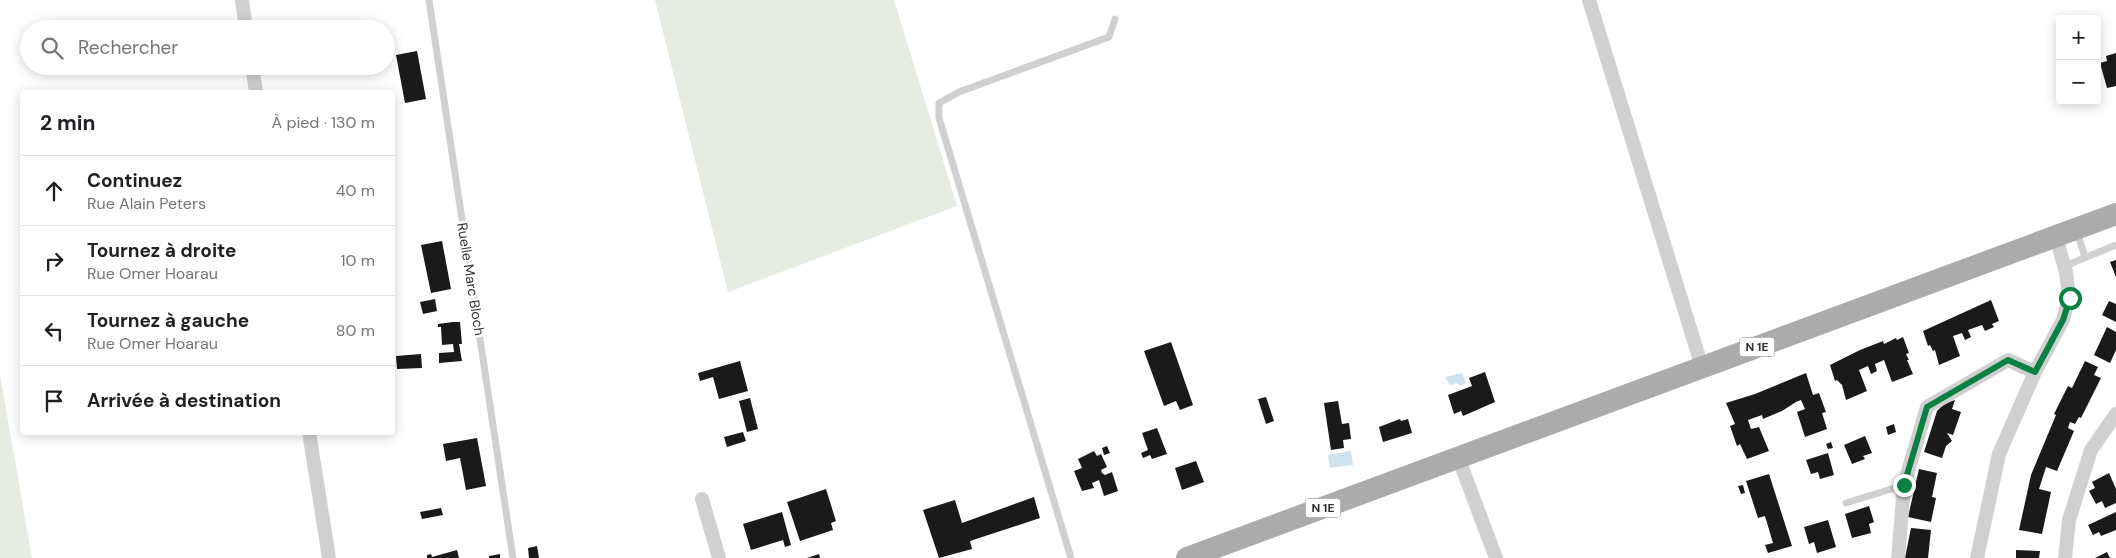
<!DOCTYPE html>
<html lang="fr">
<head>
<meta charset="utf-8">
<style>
  :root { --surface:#fff; --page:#f6f6f6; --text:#202124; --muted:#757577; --line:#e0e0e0 }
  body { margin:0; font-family:"DM Sans",sans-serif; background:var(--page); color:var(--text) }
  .controls { position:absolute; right:15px; top:15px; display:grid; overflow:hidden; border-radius:5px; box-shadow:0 2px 12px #0003 }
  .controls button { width:45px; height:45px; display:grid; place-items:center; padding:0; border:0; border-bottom:1px solid var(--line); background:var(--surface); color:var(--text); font:25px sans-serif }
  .stop { position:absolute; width:15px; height:15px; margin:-11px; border:4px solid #0b8043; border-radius:50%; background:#fff }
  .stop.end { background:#0b8043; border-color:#fff; box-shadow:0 1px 5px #0008 }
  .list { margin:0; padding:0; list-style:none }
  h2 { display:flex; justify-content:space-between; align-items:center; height:65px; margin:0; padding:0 20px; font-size:21px }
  h2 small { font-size:16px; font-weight:400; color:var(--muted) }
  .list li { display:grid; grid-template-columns:32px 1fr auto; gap:15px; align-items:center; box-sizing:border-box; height:70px; padding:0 20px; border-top:1px solid var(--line) }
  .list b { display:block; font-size:19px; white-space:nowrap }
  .list p { margin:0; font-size:16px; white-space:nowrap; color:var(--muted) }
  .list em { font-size:16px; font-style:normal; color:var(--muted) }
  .icon { flex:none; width:28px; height:28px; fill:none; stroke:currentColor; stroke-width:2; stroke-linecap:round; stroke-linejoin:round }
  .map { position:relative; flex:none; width:2116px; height:558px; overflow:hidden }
  .search { position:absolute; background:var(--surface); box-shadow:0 2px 12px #0003; left:20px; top:20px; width:375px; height:55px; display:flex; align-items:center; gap:12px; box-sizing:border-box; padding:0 18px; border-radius:28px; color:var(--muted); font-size:19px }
  .panel { position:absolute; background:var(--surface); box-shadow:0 2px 12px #0003; left:20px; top:90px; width:375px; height:345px; border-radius:5px }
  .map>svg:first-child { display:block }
</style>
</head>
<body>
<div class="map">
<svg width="2116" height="558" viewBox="0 0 2116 558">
  <rect width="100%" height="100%" fill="#fff"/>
  <path fill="#e6ecdf" d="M655,0H894L957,206L728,292Z
    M0,375L32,558H0Z"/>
  <path fill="#cfe2ee" d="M1462,373L1466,383L1460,386L1457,383L1450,385L1445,377Z
    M1351,451L1353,465L1330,468L1328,455Z"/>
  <path fill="#1a1a1a" d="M417,51L426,99L405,103L396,55Z
    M2116,53V86L2107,88L2100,63L2107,61L2106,56Z
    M442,241L451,289L431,293L421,245Z
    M2116,260V277L2110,262Z
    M435,299L437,311L423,314L420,302Z
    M1991,300L1999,321L1992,324L1994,327L1985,331L1982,325L1968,330L1971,337L1965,340L1962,333L1953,336L1960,356L1939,365L1935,350L1933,351L1930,345L1928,346L1923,331Z
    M2109,301L2116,304V322L2102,315Z
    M453,322H460L462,344H459L462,361L439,363V353L454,352L453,344L442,345L441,327H438V324Z
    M2107,327L2116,332V350L2110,363L2094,355Z
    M1903,337L1909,353L1906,354L1909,360H1907L1913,374L1892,382L1884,360L1875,364L1877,371L1871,374L1868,366L1859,370L1867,391L1846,400L1842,385L1837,380L1835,381L1830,365L1860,350L1883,341L1884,344L1896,338L1897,340Z
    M1171,342L1193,405L1180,410L1176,401L1164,406L1144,351Z
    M421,354L422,368L397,369L396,356Z
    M740,361L748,391L719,399L713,377L700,381L698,373Z
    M2085,361L2098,367L2094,375L2101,378L2081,418L2079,417L2075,424L2070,422L2068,428L2074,431L2057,471L2046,467L2039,489L2051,492L2042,534L2019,530L2031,475L2056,415L2054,414L2068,386L2072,388Z
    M1485,372L1495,402L1463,416L1461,411L1454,414L1448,395L1472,386L1469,378Z
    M1806,373L1813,395L1819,393L1826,412L1822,413L1827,429L1805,437L1797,412L1805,409L1801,400L1796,402L1782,411L1763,419L1762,415L1748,420L1751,429L1759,427L1769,451L1747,459L1740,444L1737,446L1730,426L1735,424L1726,403L1755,394Z
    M1266,397L1274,421L1266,424L1258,399Z
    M750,398L758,429L747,432L739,401Z
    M1955,400L1952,409L1961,412L1953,435L1947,433L1952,441L1946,446L1942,458L1924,452L1937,411L1944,404Z
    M1338,401L1342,424L1349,423L1351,439L1343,440L1344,448L1331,450L1324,403Z
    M1400,419L1401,421L1408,419L1412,433L1383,442L1379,427Z
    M1894,424L1896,432L1888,435L1886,427Z
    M1157,428L1167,454L1152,459L1150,455L1143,458L1141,453L1148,450L1142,433Z
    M743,432L746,441L727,447L724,437Z
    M1865,436L1872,453L1863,456L1865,459L1852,464L1844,445Z
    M477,438L486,486L466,490L460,458L446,461L443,444Z
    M1831,442L1833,448L1828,449L1826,444Z
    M1107,446L1110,453L1104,455L1102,448Z
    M1094,451L1097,456L1101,454L1107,467L1101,470L1102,473L1105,475L1112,472L1118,491L1104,496L1099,480L1092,483L1094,488L1082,491L1074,471L1082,468L1078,459Z
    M1828,453L1834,475L1820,479L1818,472L1811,474L1806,460Z
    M1196,461L1204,482L1182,490L1175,468Z
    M1919,469L1937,473L1932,497L1936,498L1931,522L1908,517Z
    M2109,473L2116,489V503L2105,508L2102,501L2096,504L2089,491L2095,488L2092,482Z
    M1769,474L1792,546L1768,553L1765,545L1773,543L1765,516L1758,518L1746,481Z
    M1743,485L1745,493L1741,494L1738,486Z
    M826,489L836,521L831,523L833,530L800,541L787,502Z
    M1034,497L1040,518L970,541L972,549L939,558L923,510L955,500L962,523Z
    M1869,506L1874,522L1869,524L1871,533L1852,538L1845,514Z
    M441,508L443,515L422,519L420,512Z
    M782,512L791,545L785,547L783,540L751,550L743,524Z
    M2116,512V530L2101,536L2099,532L2093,535L2088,525Z
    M1828,520L1836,547L1817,553L1814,542L1809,544L1804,527Z
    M1911,528L1931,530L1928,558H1905Z
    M537,546L539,558H529L528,548Z
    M457,550L459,558H427V555L431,554L432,557Z
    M2016,550L2040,551L2039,558H2016Z
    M2107,552L2110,558H2095Z
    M500,554V558H489V556Z
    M819,554L820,558H807Z"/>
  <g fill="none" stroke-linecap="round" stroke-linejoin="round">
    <path stroke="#d0d0d0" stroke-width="7" d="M429,0L513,558
      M2077,232L2085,257
      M2065,269L2072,263L2116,245
      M1846,503L1904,485
      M1071,558L939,118V103L959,92L1109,37L1115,19"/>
    <path stroke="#d0d0d0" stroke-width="14" d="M242,0L246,29
      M1589,0L1702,367
      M252,66L256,92
      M309,432L329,558
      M1458,457L1496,558
      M702,499L719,558
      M1898,558L1904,485L1927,407L2008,360L2035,372
      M1977,558L1999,454L2035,372L2063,320L2069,297L2066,272L2056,237
      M2065,558L2069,520L2091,450L2116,414"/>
    <path stroke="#ababab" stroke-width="22" d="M1187,558L2116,214"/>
  </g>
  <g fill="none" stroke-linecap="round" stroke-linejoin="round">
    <path stroke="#0b8043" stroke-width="6" d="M1904,485L1927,407L2008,360L2035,372L2063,320L2070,298"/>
  </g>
  <g text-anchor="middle" stroke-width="5" stroke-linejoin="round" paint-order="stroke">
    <g fill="#fff" stroke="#707070" stroke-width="1">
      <rect x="1739.5" y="337.5" width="35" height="19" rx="4"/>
      <rect x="1305.5" y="498.5" width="35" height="19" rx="4"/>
    </g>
    <g font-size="12" font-weight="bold" fill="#333">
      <text x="1757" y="351">N 1E</text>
      <text x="1323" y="512">N 1E</text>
    </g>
    <g font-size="14" fill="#333" stroke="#fff">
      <text transform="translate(471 279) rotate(81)" y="5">Ruelle Marc Bloch</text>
    </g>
  </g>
</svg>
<div class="controls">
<button>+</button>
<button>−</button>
</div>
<div class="stop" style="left:2070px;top:298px"></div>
<div class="stop end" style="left:1904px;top:485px"></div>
<div class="search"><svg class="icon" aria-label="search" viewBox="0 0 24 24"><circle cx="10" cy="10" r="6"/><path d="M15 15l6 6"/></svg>Rechercher</div>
<section class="panel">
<h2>2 min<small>À pied · 130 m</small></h2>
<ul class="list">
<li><svg class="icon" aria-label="ahead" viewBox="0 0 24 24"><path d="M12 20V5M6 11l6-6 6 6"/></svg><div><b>Continuez</b><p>Rue Alain Peters</p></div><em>40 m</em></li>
<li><svg class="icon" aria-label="right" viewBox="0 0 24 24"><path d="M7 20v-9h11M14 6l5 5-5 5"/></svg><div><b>Tournez à droite</b><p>Rue Omer Hoarau</p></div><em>10 m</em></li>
<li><svg class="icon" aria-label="left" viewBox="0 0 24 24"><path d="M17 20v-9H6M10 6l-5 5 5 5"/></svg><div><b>Tournez à gauche</b><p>Rue Omer Hoarau</p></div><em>80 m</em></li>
<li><svg class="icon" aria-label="arrive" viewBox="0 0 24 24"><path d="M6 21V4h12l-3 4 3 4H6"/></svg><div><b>Arrivée à destination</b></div></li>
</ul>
</section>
</div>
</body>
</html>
